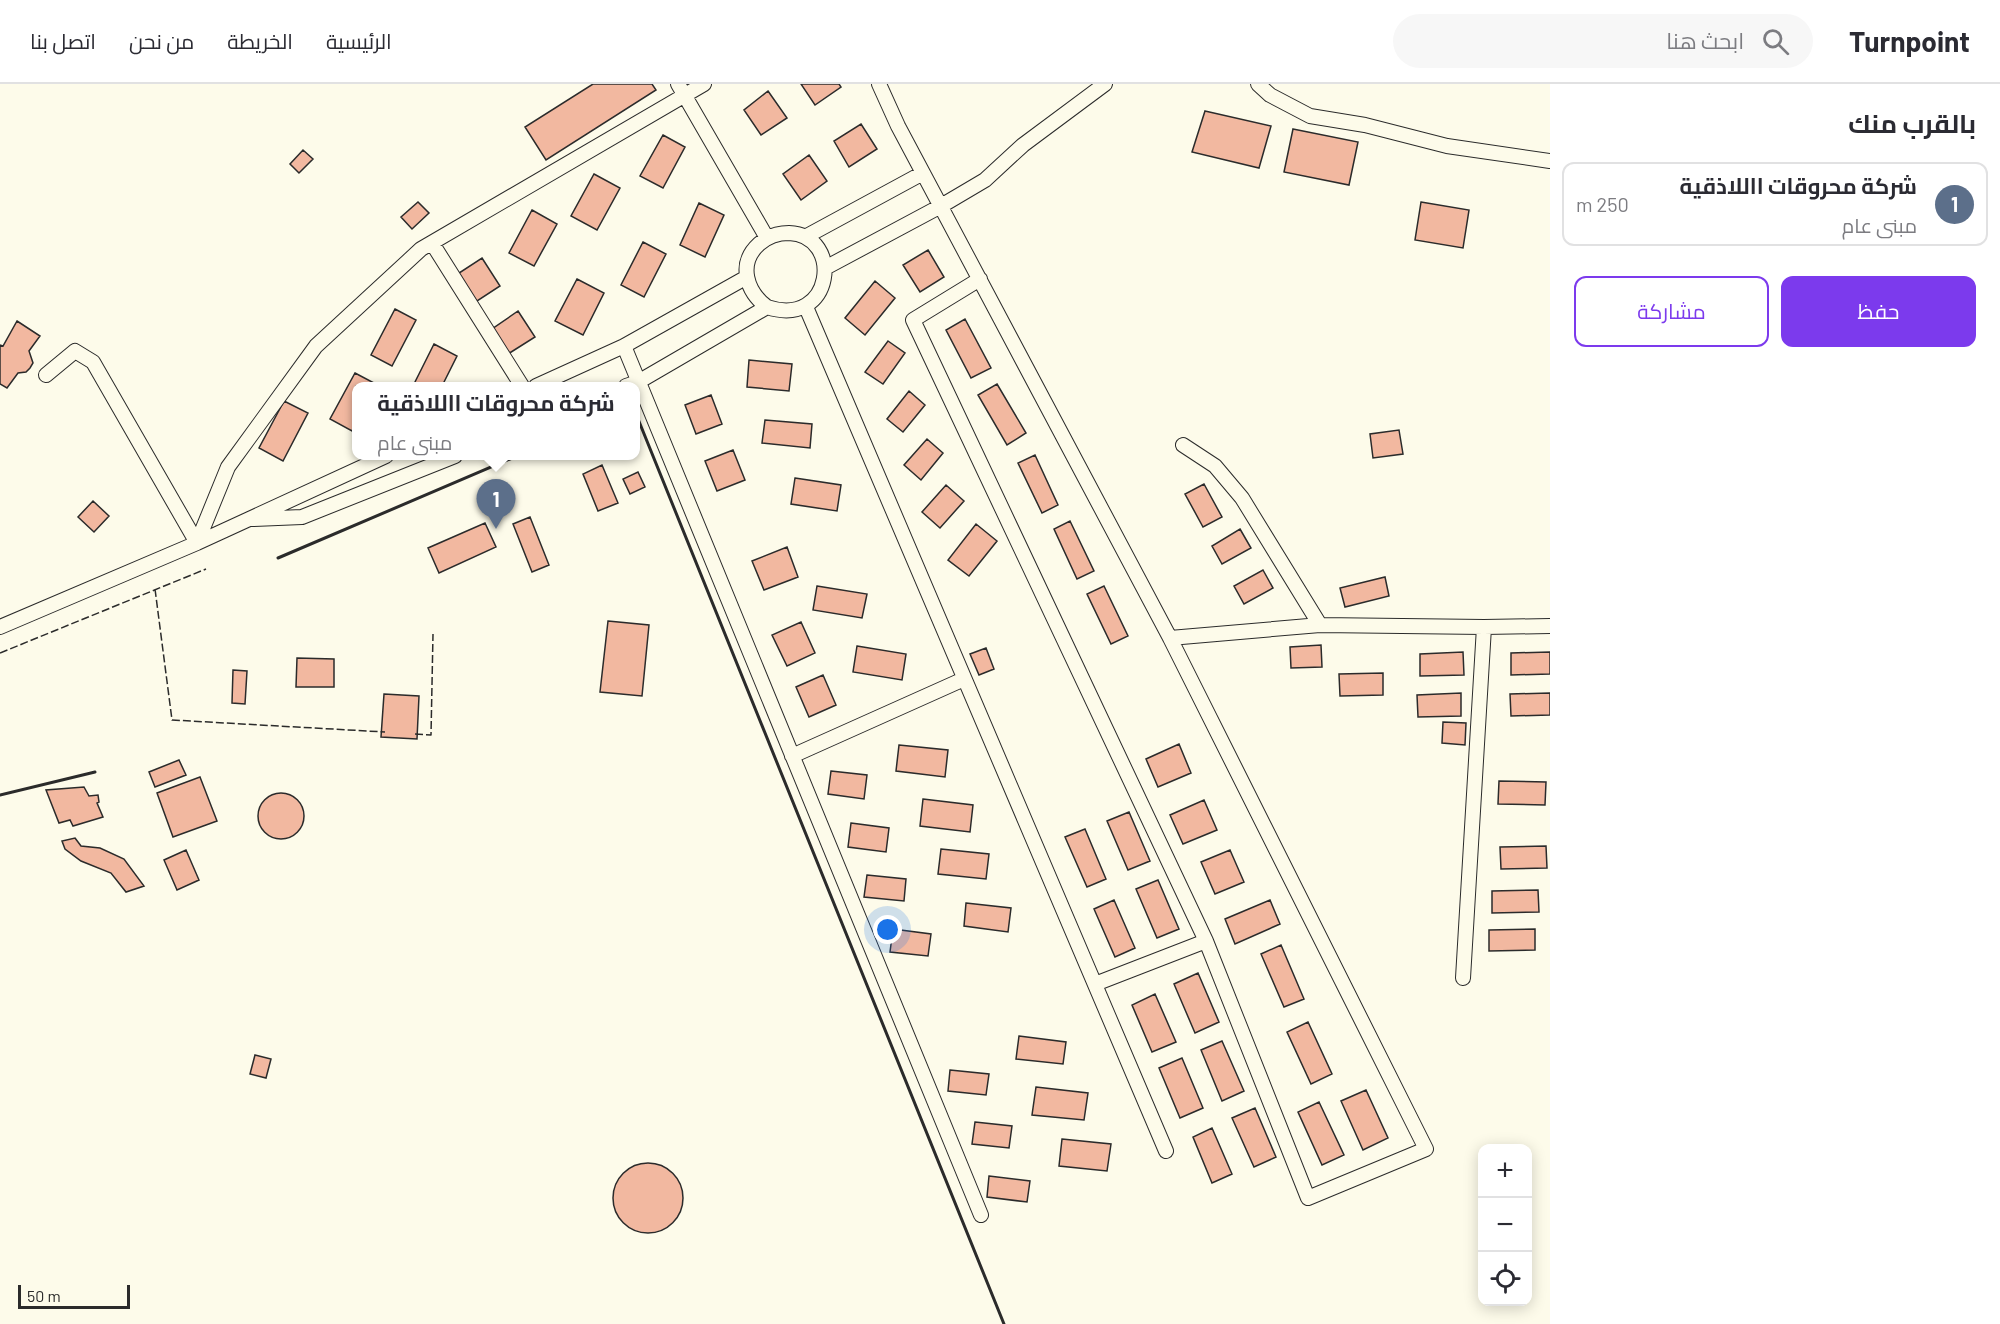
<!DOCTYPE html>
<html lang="ar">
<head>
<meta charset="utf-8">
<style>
  :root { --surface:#fff; --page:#f7f7f7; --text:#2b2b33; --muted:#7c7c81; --line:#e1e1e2; --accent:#7c3aed }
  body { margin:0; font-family:Barlow,Cairo,sans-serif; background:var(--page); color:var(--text); direction:rtl }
  .controls { position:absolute; right:18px; bottom:18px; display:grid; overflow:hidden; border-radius:12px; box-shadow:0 3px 15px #0003 }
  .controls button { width:54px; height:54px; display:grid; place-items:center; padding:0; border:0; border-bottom:2px solid var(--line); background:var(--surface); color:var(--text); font:30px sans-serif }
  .scale { position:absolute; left:18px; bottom:15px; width:112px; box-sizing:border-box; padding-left:6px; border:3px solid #2b2b2b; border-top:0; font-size:16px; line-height:21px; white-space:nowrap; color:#2b2b2b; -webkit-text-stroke:4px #fdfbea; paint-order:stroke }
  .you { position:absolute; left:888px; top:846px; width:21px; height:21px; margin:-15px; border:4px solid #fff; border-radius:50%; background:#1a73e8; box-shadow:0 0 0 9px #1a73e833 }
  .badge { display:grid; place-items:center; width:39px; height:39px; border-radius:50%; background:var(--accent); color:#fff; font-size:20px; font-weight:700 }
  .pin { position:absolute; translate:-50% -50px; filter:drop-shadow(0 2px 3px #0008) }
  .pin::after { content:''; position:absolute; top:32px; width:21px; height:18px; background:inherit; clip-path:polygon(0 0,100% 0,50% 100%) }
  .popup { position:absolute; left:352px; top:298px; width:288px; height:78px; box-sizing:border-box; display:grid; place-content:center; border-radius:12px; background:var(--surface); filter:drop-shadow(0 2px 4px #0005); font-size:20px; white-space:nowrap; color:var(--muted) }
  .popup b { font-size:22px; color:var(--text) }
  .popup::after { content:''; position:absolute; left:50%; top:100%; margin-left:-12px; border:12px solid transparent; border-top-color:var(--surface) }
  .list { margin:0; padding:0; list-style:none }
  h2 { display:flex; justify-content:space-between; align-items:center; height:78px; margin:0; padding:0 24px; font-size:26px }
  h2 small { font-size:20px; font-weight:400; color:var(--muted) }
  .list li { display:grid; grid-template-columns:39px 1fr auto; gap:18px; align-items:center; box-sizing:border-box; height:84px; margin:0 12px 12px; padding:0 12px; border:2px solid var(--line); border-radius:12px }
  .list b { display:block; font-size:22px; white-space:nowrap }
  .list p { margin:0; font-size:20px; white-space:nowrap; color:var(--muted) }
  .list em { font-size:20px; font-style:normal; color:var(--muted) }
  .actions { display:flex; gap:12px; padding:18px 24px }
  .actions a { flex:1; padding:14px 0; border:2px solid var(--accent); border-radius:12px; text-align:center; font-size:21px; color:var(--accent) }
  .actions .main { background:var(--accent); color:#fff }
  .icon { flex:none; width:33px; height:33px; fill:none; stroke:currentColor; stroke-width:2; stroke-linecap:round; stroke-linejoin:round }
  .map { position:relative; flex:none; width:1550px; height:1240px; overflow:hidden; direction:ltr }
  header { display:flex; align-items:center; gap:36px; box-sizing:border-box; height:84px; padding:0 30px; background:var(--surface); border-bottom:2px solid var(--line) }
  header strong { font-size:28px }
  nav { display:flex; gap:33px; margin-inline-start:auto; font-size:21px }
  .search { width:420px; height:54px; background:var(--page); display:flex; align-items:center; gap:15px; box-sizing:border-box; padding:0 21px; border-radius:33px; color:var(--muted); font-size:22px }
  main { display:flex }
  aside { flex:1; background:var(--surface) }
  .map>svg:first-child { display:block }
</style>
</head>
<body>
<header>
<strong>Turnpoint</strong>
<div class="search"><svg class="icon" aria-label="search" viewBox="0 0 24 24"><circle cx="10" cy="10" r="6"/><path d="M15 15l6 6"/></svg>ابحث هنا</div>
<nav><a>الرئيسية</a><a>الخريطة</a><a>من نحن</a><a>اتصل بنا</a></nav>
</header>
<main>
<aside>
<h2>بالقرب منك<small></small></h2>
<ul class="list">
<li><span class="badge" style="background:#5c6f8a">1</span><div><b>شركة محروقات االلاذقية</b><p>مبنى عام</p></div><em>250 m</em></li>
</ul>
<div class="actions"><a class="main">حفظ</a><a>مشاركة</a></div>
</aside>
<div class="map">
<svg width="1550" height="1240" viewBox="0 0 1550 1240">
  <rect width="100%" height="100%" fill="#fdfbea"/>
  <path fill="#f2b8a0" stroke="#2b2b2b" stroke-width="1.5" d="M593,0H652L656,6L546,76L525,43Z
    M801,0H839L841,3L815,21Z
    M768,7L787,34L761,51L744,26Z
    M1205,27L1271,42L1259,84L1192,68Z
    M861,40L877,65L849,83L834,57Z
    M1293,45L1358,58L1349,101L1284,88Z
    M663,51L685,63L663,104L640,92Z
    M303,66L313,75L299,89L290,80Z
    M809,71L827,97L801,116L783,90Z
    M594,90L620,104L597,146L571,132Z
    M418,118L429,129L412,145L401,133Z
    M1421,118L1469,126L1463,164L1415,156Z
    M699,119L724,131L705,173L680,161Z
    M532,126L557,140L534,182L509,169Z
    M643,158L666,170L644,213L621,201Z
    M928,166L944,193L920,208L903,181Z
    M482,174L500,202L474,219L456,191Z
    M577,195L604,209L583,251L555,237Z
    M875,197L895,214L865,251L845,234Z
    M395,225L416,236L392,282L371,271Z
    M518,227L535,253L508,270L492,245Z
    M965,235L991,284L971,294L946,246Z
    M17,237L40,252L29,267L33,279L30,284L26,288L18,289L7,304L0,300V261L3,262Z
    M888,257L905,269L883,300L865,288Z
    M434,260L457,272L442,302H413Z
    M749,276L792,280L789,307L747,303Z
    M355,289L376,300L375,302H356V338L352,347L330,335Z
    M997,300L1026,349L1007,361L978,311Z
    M909,307L925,321L903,348L887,335Z
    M711,311L722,340L696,350L685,321Z
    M284,317L308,329L283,377L259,364Z
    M765,336L812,340L810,364L762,359Z
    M1399,346L1403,370L1373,374L1370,350Z
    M927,355L943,369L921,396L904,381Z
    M733,366L745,396L717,407L705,377Z
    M1035,371L1058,421L1042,429L1018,379Z
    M602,381L618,419L598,427L583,390Z
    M638,388L645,403L630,410L623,395Z
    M795,394L841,401L837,427L791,420Z
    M1204,400L1222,433L1203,443L1185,410Z
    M946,401L964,417L940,444L922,428Z
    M93,417L109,432L94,448L78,433Z
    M530,433L549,481L532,488L513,440Z
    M1070,437L1094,487L1077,495L1054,445Z
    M485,439L496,463L439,489L428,464Z
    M976,440L997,457L969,492L948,476Z
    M1240,445L1251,464L1222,480L1212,462Z
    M787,463L798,493L764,506L752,477Z
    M1263,486L1273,504L1244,520L1234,502Z
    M1385,493L1389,512L1345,523L1340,504Z
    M817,502L867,510L862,534L813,526Z
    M1104,502L1128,552L1111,560L1087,510Z
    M608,537L649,541L642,612L600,608Z
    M801,538L815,569L787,582L772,551Z
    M1321,561L1322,583L1291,584L1290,563Z
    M857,562L906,570L902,596L853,588Z
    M986,564L994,585L979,591L970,570Z
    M1463,568L1464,591L1420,592V570Z
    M1550,568V590L1511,591V569Z
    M297,574L334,575V603H296Z
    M233,586L247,587L245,620L232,619Z
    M1383,589V611L1340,612L1339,590Z
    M823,591L836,621L809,633L796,603Z
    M1461,609V632L1418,633L1417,611Z
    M1550,609V631L1511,632L1510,610Z
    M384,610L419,612L417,655L381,653Z
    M1443,638L1466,639L1465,661L1442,659Z
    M1179,660L1191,689L1158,703L1146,675Z
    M899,661L948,666L945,693L896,687Z
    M179,676L186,691L155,703L149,688Z
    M831,687L867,691L864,715L828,710Z
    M200,693L217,737L173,753L157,709Z
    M1499,697L1546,698L1545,721L1498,720Z
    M84,703L89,712L98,711L99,718L97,719L103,733L73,742L70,736L59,739L46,706Z
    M258 732a23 23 0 1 1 46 0a23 23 0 1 1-46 0Z
    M923,715L973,721L970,748L920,742Z
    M1204,716L1217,746L1183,760L1170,731Z
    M1129,728L1150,777L1128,786L1107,737Z
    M851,739L889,744L886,768L848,763Z
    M1085,745L1106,795L1087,803L1065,753Z
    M75,754L81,762L100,764L124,775L144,802L126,808L111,789L81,777L65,765L62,757Z
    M1546,762L1547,784L1501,785L1500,763Z
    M941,765L989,770L986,795L938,790Z
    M186,766L199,796L177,806L164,776Z
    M1230,766L1244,798L1215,810L1201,778Z
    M867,791L906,795L904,817L864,813Z
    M1158,796L1179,845L1157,854L1136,805Z
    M1538,806L1539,828L1492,829V807Z
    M1114,816L1135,864L1115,873L1094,825Z
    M1270,816L1280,840L1235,860L1225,835Z
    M966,819L1011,824L1008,848L964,842Z
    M893,845L931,850L928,872L890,868Z
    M1535,845V866L1489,867V846Z
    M1281,861L1304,915L1284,923L1261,870Z
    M1198,889L1219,938L1195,949L1174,900Z
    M1155,910L1176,958L1152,968L1132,921Z
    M1308,938L1332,990L1311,1000L1287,948Z
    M1019,952L1066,958L1063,980L1016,975Z
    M1222,957L1244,1007L1222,1017L1201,966Z
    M255,971L271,975L266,994L250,990Z
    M1182,974L1203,1024L1180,1034L1159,984Z
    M950,986L989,990L986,1011L948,1007Z
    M1036,1003L1088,1009L1084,1036L1032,1031Z
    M1366,1006L1388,1054L1363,1066L1341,1017Z
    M1319,1018L1344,1071L1322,1081L1298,1028Z
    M1255,1024L1276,1073L1254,1083L1232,1034Z
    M975,1038L1012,1042L1009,1064L972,1060Z
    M1212,1044L1232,1090L1212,1099L1193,1053Z
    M1062,1055L1111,1060L1107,1087L1059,1082Z
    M613 1114a35 35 0 1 1 70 0a35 35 0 1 1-70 0Z
    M989,1092L1030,1097L1027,1118L987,1113Z"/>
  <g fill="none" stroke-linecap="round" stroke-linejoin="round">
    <g stroke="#2b2b2b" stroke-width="16">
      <path id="minor" d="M678,0L767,154
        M879,0L898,42L923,89L1170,554L1426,1065L1308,1114L1206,857L913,236L980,195
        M1258,0L1270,11L1310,32L1365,41L1447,62L1550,77
        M805,153L923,89
        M432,159L522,302
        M825,184L941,122L985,96L1023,61L1105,0
        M806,223L1166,1067
        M624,262L981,1131
        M46,291L75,267L93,278L197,459L386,372
        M536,302L624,262L747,193
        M626,302L638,298L767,223C834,245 844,151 789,149C777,149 768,152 759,160C737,180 747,208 767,223
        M1183,361L1215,382L1242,414L1320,541
        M253,435L302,433L455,372
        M0,543L197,459L228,383L316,262L421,165L704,0
        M1170,554L1320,541L1484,543L1550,542
        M792,672L964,595
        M1463,894L1484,543
        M1095,900L1206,857"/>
    </g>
    <use href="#minor" stroke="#fdfbea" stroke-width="14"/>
    <path stroke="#2b2b2b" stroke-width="1.5" stroke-dasharray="8 3" stroke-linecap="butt" d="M155,505L172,636L385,648
      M0,569L206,485
      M415,650L431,651L433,550"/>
    <path stroke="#2b2b2b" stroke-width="3" d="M636,330L1004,1240
      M278,474L517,372
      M0,711L95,688"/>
  </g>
</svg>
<div class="controls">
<button>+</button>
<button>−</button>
<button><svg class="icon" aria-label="locate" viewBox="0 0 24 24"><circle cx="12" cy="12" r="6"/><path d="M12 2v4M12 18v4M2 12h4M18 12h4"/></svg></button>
</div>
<div class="scale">50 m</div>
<div class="you"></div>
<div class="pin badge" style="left:496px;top:445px;background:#5c6f8a">1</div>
<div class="popup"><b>شركة محروقات االلاذقية</b>مبنى عام</div>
</div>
</main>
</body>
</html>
